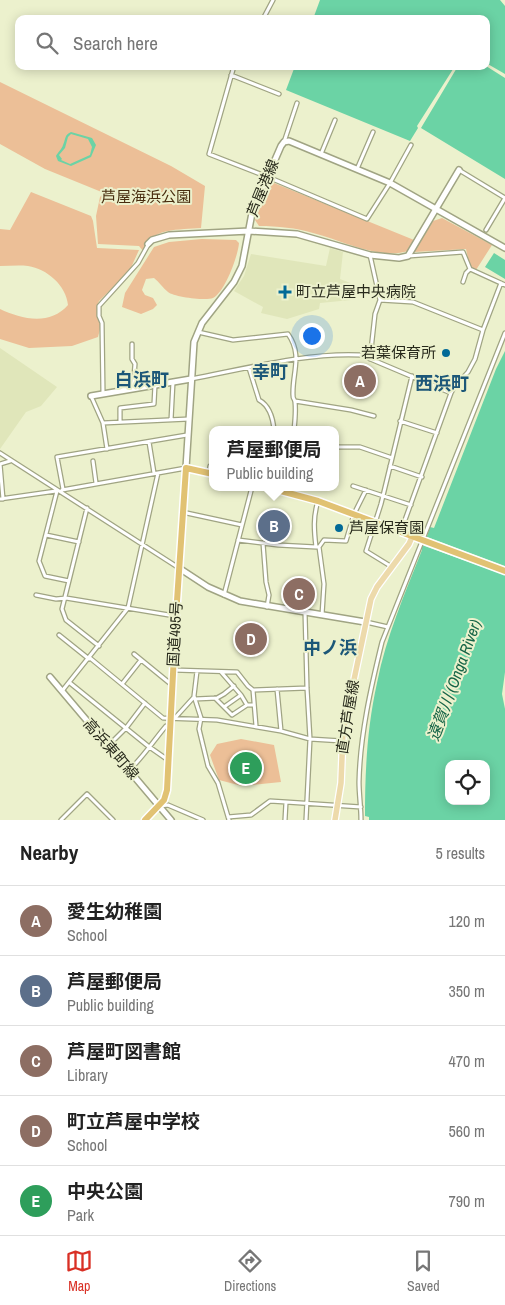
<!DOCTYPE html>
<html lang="en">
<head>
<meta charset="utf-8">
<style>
  :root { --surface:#fff; --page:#f2f2f2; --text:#222; --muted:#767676; --line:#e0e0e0; --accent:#d93025 }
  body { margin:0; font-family:"Archivo Narrow","Noto Sans JP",sans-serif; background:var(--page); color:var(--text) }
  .controls { position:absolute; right:15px; bottom:15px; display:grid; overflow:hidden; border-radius:10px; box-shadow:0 2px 12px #0003 }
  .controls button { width:45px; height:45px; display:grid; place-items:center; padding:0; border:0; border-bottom:1px solid var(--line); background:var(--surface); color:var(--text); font:25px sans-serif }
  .you { position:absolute; left:311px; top:335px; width:18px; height:18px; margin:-12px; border:4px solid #fff; border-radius:50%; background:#1a73e8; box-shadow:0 0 0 8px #1a73e833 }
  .badge { display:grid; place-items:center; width:32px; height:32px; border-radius:50%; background:var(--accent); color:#fff; font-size:16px; font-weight:700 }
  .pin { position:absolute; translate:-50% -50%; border:2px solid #fff; box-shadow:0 1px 5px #0006 }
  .popup { position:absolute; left:209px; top:426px; width:130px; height:65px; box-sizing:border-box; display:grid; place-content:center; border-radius:10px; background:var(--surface); filter:drop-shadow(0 1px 4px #0005); font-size:16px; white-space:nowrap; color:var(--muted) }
  .popup b { font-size:19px; color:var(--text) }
  .popup::after { content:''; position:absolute; left:50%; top:100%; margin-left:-10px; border:10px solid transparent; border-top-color:var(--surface) }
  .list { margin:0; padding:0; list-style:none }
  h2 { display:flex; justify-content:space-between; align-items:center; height:65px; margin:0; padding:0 20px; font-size:21px }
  h2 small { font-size:16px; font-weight:400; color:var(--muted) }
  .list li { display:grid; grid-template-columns:32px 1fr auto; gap:15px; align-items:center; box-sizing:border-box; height:70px; padding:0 20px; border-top:1px solid var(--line) }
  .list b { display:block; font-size:19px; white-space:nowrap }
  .list p { margin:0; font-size:16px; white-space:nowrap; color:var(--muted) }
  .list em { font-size:16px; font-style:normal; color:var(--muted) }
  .icon { flex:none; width:28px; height:28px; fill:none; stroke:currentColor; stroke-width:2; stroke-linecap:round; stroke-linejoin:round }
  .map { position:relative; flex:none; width:505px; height:820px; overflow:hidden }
  .search { position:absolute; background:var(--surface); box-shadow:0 2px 12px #0003; left:15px; right:15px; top:15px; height:55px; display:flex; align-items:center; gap:12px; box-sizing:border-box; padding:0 18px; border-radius:10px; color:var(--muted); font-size:19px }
  .sheet { height:415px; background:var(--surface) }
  nav { display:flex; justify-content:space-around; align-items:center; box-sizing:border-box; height:70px; border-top:1px solid var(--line); background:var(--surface); font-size:14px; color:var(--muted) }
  nav a { display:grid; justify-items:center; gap:2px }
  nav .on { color:var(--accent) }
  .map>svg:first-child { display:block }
</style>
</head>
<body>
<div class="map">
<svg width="505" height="820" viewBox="0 0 505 820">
  <rect width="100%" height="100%" fill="#ecf1cd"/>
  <path fill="#e0e6ba" d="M330,248L343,252L340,279L358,286L351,288L352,295L351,300L320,303L319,309L287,319L261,313L263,307L234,291L244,276L251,254L326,266Z
    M0,348L57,387L41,406L26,412L0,449Z"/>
  <path fill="#ecbf97" d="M0,82L171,166L205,186L201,228C180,230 150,227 143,251L139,246L98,244L96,216L100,197L104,193L45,169L0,144Z
    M274,183L414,240L408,251C379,260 341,240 313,233C296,228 278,226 259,226L255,220L269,186Z
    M31,192L91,216L93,221L97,248L139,250L129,272L99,301L97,307L101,325L98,337L72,346L29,348L0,339V309C21,319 50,326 68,305C66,285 47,269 28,266C19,265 9,266 0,266V229L10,230Z
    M442,218L492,245L476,270L470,268L466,249L414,252L433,221Z
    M202,239L236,240L239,243C238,256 225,292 213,298C206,301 174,297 168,292C163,288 159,282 154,278L146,279L142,290L145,295L153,298L157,305L153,309L141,314L122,307L125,293L154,247L169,242Z
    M241,739L274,745L281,782L242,786L219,780L210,755L217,744Z"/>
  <path fill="#6bd3a5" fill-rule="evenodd" d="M320,0H500L505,6V74L486,63V19H313Z
    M295,66H455L417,126L418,128L410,141L286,90Z
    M458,66H486L505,78V179L421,128Z
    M71,132L92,138L96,145L91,157L71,166L58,161L56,156C58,152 62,149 63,145C66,139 64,135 71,132ZM71,134L88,139L92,147L90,155L70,164L61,160L62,159L59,155L65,148L68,137Z
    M494,253L505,260V279L485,267Z
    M505,351V672L502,694L505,709V820H369V817L365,816C365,771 367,728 377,683C386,637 405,593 422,550L419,544V541L426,539L430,527L434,528L496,369ZM449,764H486V801H449Z"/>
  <path fill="#ecf1cd" d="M422,535L505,566V575L419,544Z"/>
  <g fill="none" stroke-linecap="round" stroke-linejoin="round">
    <g stroke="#a0a483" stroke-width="5.5">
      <path id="street" d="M263,19L273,0
        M234,66L209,154L268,177L367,219L390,183L411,145
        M231,75L279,94
        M284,142L297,103
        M321,154L335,120
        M357,169L373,132
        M459,170L505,198L486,230
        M408,256L463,252L470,269L466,273L463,282
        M470,269L505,285
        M380,300L413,302L483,330
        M198,332L233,340L288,334C303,355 292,373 293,395C293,400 294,397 295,402C296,411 295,421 294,430
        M132,344V359L135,364L133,389
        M370,359L375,314L380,300L370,255
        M249,368L259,400C270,406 273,418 274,430
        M191,379C244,369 308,352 361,355L451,393
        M103,393L102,323L99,316V306L138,263L148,245
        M91,396L103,423L107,449
        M295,401L351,410L374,416
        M171,420L173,382
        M400,421L437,433
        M120,422V408L154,404L155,385
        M103,423L189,419
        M149,442L154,473
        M335,447H360L392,458
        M0,453L179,568
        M93,461L96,483
        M390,466L422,477
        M209,472L210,466L213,464
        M353,486L411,505
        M63,489L57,457L187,435
        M62,490L186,468
        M57,491L39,561L45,576L69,581
        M0,499L56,491
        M3,499L0,464L10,461
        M318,501C313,517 314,530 316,547H319L324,584L322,615
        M87,508L62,609L66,620L99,646
        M182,512L242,525
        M401,531L451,393L455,386L468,372L475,359L483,330L501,283
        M46,535L79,542
        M238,540L278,545L316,547
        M263,543L266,582L269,595L267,607
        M319,547L324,540L346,541L354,514L366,490
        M392,567L366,551L381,504L412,376
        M36,595L56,599L66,598L175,616
        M224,595L252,487
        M305,612L307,688L310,739L306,820
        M366,622L388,627
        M59,635L89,659
        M134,654L172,685
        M90,658L163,718L217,720L281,731L310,739L342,741
        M174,670L237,672L248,686L253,690L307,688
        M197,671L194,696L201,718L199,729L208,766L218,783L229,820
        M221,672L241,695L247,705H254
        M70,683L148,746L168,760
        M122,684L141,660
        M277,689L281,731
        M253,690L256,726
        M62,691L128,608L158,473
        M215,698L232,715L247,705
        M195,699L217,698L224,694L234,686
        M224,707L241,695
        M174,719L194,697
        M108,746L126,728L145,703
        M129,770C142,759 154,740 166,726L170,727
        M160,806L168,805L203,820
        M228,817L251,815L270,801L286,802
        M61,820L87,794L113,820
        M285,820L286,802L361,807
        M361,820C361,807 359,794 359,782C360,735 371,687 382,642L505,333"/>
    </g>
    <g stroke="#a0a483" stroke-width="8">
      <path id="secondary" d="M148,244L152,240L169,235L249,231L297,234L370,255L399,258L408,256L459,170
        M91,396L191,379
        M186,468L194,342L202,323L234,282L242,266L252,213L281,146L284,142L289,141L390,183L505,248
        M179,568L208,587L240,601L365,622
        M50,677L171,820"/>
    </g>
    <g stroke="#fff" stroke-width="8">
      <path id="primary" d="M335,820L341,783L343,732L371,599L377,587L409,544L412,537"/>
    </g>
    <g stroke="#fff" stroke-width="9">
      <path id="highway" d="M266,487L318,501L505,571
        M145,820L164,800L167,790L176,616L186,468L213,474"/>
    </g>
    <use href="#street" stroke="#fff" stroke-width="3"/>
    <use href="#secondary" stroke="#fff" stroke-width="5"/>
    <use href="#primary" stroke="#eddaab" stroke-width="5.5"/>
    <use href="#highway" stroke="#e1c273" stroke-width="6"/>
  </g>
  <g fill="#026a97" stroke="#ecf1cd" stroke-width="2">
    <path d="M282.5 284.5h5v5h5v5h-5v5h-5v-5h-5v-5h5z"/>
    <circle cx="446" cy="353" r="5"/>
    <circle cx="339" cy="528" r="5"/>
  </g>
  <g text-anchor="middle" stroke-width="4" stroke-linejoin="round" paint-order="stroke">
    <g font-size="15" fill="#27291b" stroke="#ecf1cd">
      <text transform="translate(263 188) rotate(-68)" y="5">芦屋港線</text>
      <text transform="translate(175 634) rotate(-87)" y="5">国道495号</text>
      <text transform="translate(348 717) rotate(-81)" y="5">直方芦屋線</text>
      <text transform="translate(111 749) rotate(49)" y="5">高浜東町線</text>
    </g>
    <g font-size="15" fill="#482c0e" stroke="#ecf1cd">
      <text x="146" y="202">芦屋海浜公園</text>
    </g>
    <g font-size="15" fill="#27291b" stroke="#ecf1cd" text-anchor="start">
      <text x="296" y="297">町立芦屋中央病院</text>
      <text x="436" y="358" text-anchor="end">若葉保育所</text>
      <text x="349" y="533">芦屋保育園</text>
    </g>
    <g font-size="16" font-style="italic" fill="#166547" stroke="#ecf1cd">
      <text transform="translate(454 680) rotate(-70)" y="6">遠賀川 (Onga River)</text>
    </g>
    <g font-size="18" font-weight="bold" fill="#1c5778" stroke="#ecf1cd">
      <text x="270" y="378">幸町</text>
      <text x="142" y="386">白浜町</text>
      <text x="442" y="390">西浜町</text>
      <text x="330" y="654">中ノ浜</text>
    </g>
  </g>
</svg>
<div class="controls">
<button><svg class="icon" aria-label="locate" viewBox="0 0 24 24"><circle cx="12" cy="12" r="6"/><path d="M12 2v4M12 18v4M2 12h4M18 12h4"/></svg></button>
</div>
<div class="you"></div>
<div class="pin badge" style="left:360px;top:381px;background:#8d6e63">A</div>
<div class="pin badge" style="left:274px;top:526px;background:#5c6f8a">B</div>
<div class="popup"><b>芦屋郵便局</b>Public building</div>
<div class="pin badge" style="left:299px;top:594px;background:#8d6e63">C</div>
<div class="pin badge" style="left:251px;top:639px;background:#8d6e63">D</div>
<div class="pin badge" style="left:246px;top:768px;background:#2e9e5b">E</div>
<div class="search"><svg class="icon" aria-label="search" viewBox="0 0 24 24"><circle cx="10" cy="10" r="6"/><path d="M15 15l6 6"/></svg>Search here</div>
</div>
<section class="sheet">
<h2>Nearby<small>5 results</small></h2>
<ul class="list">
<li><span class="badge" style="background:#8d6e63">A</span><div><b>愛生幼稚園</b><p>School</p></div><em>120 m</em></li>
<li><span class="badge" style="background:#5c6f8a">B</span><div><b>芦屋郵便局</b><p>Public building</p></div><em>350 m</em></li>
<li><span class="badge" style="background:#8d6e63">C</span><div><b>芦屋町図書館</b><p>Library</p></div><em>470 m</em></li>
<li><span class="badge" style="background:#8d6e63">D</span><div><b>町立芦屋中学校</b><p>School</p></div><em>560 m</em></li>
<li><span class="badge" style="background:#2e9e5b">E</span><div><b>中央公園</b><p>Park</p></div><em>790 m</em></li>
</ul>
</section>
<nav>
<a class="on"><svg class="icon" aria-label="map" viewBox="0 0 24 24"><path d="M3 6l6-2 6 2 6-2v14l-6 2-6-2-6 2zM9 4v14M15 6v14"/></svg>Map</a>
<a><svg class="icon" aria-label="directions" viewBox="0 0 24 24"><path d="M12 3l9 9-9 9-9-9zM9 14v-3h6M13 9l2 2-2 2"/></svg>Directions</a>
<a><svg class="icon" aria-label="saved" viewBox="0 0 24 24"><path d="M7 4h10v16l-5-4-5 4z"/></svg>Saved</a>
</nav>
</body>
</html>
